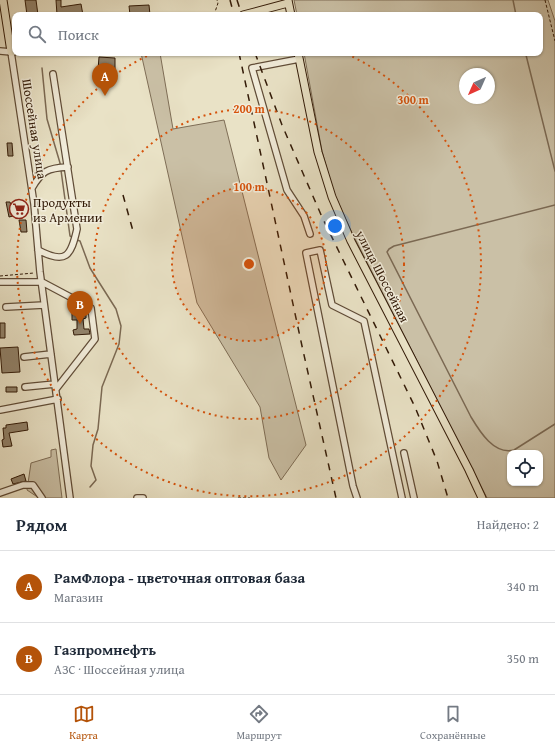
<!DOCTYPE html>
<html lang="ru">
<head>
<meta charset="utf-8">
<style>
  :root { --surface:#fff; --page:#f2f2f3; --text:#1f2937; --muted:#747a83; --line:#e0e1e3; --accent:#b45309 }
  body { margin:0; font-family:"Gentium Book Plus",serif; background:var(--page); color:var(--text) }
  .controls { position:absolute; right:12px; bottom:12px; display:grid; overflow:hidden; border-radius:8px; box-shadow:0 1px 3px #0004 }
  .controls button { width:36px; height:36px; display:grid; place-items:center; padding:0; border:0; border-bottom:1px solid var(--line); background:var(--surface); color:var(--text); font:20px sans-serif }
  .compass { position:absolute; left:459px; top:68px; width:36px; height:36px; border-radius:50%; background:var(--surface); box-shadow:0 1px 3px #0004; rotate:225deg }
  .you { position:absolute; left:335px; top:226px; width:14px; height:14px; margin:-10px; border:3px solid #fff; border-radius:50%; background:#1a73e8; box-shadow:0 0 0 6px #1a73e833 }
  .badge { display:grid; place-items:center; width:26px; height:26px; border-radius:50%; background:var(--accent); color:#fff; font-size:13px; font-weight:700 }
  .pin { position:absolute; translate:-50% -33px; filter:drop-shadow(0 1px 2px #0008) }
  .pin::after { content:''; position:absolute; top:21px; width:14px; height:12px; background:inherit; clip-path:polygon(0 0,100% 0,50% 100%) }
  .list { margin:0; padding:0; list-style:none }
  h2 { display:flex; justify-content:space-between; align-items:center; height:52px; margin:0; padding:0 16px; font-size:17px }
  h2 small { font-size:13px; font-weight:400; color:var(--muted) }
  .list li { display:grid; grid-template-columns:26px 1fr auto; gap:12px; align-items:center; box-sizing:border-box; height:72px; padding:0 16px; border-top:1px solid var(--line) }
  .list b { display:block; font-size:15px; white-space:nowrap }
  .list p { margin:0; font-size:13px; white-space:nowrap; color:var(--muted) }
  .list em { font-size:13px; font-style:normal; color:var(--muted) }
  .icon { flex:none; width:22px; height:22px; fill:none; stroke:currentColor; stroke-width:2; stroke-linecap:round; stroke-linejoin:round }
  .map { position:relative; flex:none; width:555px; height:498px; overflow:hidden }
  .search { position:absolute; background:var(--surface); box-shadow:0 1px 3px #0004; left:12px; right:12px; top:12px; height:44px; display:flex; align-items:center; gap:10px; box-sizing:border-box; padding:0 14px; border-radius:8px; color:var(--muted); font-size:15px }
  .sheet { height:196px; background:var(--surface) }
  nav { display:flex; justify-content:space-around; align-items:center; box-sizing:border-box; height:56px; border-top:1px solid var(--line); background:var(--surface); font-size:11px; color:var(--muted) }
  nav a { display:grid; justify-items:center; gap:2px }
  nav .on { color:var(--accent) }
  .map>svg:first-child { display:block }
</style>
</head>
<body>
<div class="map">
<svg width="555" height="498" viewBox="0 0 555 498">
  <rect width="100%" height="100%" fill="#e9e2c6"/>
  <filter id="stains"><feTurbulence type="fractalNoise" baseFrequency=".005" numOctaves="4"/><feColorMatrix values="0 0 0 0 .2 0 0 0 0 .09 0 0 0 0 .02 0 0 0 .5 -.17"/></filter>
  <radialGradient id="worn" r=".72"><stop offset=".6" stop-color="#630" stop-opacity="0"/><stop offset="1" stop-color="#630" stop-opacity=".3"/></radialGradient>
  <path fill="#cac0a6" stroke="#7e6d56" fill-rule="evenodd" d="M294,0H548L555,21V498H487L354,237L333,191L322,151L304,53H540V15H297ZM465,74H489V98H465ZM510,453H540V483H510Z
    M141,53H160L173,129L224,120L306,445L281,480L269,458L260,407L197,303Z
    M56,449L62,498H39L27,490L31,463L51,457V450Z"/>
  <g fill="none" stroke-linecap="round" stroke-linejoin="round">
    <path stroke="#7b6953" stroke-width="1.5" d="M513,0L516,15
      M526,55L555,171
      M42,68L47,119L60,163L70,236L74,238
      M555,205L394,246L389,249L387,252L471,417C480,432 494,455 514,450L555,424
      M77,240L80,241L90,268L116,309L121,326L119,344L102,387L98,429L93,445L91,466L96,480L90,487"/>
  </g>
  <path fill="#91826a" stroke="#321a07" d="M25,0H36L38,15H27Z
    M56,0H61V7L81,4L83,15H57Z
    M149,5L150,15H130L129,6Z
    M99,57L115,58V70H98Z
    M7,143H12L13,156H8Z
    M6,202H10L11,206L16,205V209L12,210L13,216L9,217Z
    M19,220H26L27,232H21Z
    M86,311V318L83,319L84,329H89L90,334L74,335L73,330L77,329V320H72V312Z
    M0,323H5V338H0Z
    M18,347L20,372L2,373L0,348Z
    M6,387H17V392H6Z
    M27,422L28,430L9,433L12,446L3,447L2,440L4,439L3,428H6V425Z
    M24,474L26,481L13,484L11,479Z"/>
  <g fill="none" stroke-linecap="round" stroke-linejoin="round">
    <g stroke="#604c37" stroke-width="8">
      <path id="minor" d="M0,51L11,52L34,204L40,272L70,498
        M299,59L252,68L287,190L304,216L310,234
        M32,188C42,171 47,168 68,167
        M38,250C66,265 71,256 77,229L53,74
        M0,282H42L91,308L95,339L56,389
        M6,307L44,305
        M24,357L51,354
        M25,387L55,384
        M0,410L58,399
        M404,453L414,498
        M0,493L23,485H33L42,498
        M137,498H143
        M357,498L353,486L306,253L320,250L332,305L364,321L402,498"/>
    </g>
    <g stroke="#321a07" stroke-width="9">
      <path id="major" d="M3,0L11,52L15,51
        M288,0L291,15
        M243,15L288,3
        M298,53L318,152L332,197L351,241L469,470L482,498"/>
    </g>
    <path stroke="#321a07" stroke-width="1" stroke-dasharray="3 2" stroke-linecap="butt" d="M545,0L555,41
      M214,15L218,3L217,0
      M0,276L34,273
      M238,498H250"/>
    <use href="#minor" stroke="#f1ecda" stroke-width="5.5"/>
    <use href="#major" stroke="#e9e2c6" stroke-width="7"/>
    <path stroke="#321a07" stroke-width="1.5" stroke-dasharray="7 7" stroke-linecap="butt" d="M230,0L234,15
      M237,0L242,15
      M239,53L302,346L336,498
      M255,53L282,125L322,217L415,407L437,461L448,498
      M123,195L133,231"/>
  </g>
  <circle cx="249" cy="264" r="77" fill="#d6530c" fill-opacity=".12"/>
  <g fill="none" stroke="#d6530c" stroke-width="2" stroke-dasharray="2 4">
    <circle cx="249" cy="264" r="77"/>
    <circle cx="249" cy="264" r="155"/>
    <path d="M347 54A232 232 0 1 1 151 54"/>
  </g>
  <defs>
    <g id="supermarket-ring" transform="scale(1)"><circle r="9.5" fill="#f1ecda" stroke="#8f2418" stroke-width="1.5"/><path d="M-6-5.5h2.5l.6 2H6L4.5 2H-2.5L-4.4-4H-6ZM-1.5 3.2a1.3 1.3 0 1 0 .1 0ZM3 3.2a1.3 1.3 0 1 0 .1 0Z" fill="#8f2418"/></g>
  </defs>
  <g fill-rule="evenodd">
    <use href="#supermarket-ring" x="19" y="209"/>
  </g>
  <g text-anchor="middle" stroke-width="3" stroke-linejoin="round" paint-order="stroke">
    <g font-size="13" fill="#321a07" stroke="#f1ecda">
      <text transform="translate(35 129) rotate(81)" y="5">Шоссейная улица</text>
      <text transform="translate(383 276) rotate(63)" y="5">улица Шоссейная</text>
    </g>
    <g font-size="13" fill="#321a07" stroke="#f1ecda" text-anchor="start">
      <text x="33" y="207">Продукты<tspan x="33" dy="15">из Армении</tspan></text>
    </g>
  </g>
  <circle cx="249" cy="264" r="6" fill="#d6530c" stroke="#f1ecda" stroke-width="2"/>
  <g font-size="12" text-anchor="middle" font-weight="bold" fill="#d6530c" stroke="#f1ecda" stroke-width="3" stroke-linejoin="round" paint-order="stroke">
    <text x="413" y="104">300 m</text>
    <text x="249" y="113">200 m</text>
    <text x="249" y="191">100 m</text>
  </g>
  <rect width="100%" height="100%" filter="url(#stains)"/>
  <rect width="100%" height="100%" fill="url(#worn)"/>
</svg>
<div class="controls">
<button><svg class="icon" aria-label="locate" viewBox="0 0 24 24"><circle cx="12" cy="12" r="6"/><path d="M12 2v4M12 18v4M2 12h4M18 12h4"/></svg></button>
</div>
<svg class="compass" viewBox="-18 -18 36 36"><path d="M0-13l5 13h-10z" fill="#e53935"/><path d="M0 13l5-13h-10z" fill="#747a83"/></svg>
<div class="you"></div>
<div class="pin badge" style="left:105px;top:96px">A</div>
<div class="pin badge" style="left:80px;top:324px">B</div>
<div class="search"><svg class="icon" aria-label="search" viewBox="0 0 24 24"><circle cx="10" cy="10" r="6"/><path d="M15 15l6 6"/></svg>Поиск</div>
</div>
<section class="sheet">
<h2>Рядом<small>Найдено: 2</small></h2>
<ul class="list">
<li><span class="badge">A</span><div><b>РамФлора - цветочная оптовая база</b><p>Магазин</p></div><em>340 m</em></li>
<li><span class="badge">B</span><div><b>Газпромнефть</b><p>АЗС · Шоссейная улица</p></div><em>350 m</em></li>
</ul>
</section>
<nav>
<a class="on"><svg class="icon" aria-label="map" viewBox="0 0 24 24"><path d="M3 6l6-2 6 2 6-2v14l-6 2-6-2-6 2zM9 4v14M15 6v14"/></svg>Карта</a>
<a><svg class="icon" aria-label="directions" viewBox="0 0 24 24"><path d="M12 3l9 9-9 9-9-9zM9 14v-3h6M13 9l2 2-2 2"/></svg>Маршрут</a>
<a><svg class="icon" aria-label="saved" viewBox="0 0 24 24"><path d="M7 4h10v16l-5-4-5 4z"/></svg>Сохранённые</a>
</nav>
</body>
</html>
